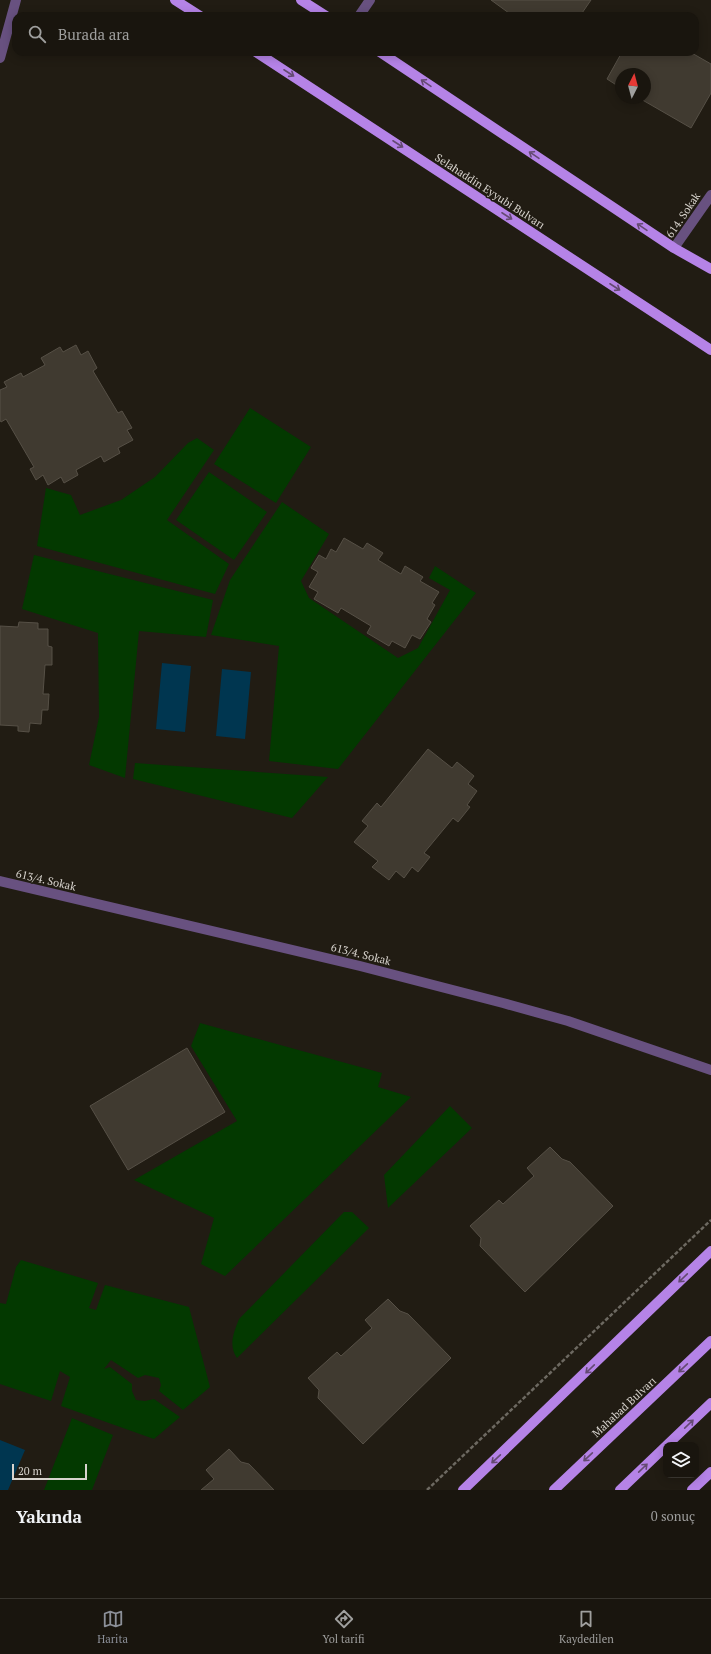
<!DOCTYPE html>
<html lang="tr">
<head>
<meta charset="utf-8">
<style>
  :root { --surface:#19150e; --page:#26221c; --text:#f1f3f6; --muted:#9f9f9e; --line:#37342e; --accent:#8c9099 }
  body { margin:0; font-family:"PT Serif",serif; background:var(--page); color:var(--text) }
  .controls { position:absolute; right:12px; bottom:12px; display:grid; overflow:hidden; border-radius:8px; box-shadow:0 2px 10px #0003 }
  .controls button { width:36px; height:36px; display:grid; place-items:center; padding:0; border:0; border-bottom:1px solid var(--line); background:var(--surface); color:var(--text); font:20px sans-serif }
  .compass { position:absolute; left:615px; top:68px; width:36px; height:36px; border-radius:50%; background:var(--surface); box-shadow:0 2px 10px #0003; rotate:6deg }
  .scale { position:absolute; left:12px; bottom:10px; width:75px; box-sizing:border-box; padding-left:4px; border:2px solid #d7d3cd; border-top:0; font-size:11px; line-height:14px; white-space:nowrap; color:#d7d3cd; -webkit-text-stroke:3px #211c13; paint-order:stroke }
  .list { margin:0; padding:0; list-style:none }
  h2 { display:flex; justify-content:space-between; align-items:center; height:52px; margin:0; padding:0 16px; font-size:17px }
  h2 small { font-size:13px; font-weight:400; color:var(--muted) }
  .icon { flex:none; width:22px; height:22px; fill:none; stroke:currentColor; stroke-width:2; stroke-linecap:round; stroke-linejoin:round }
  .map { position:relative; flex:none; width:711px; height:1490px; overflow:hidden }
  .search { position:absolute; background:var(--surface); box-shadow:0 2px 10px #0003; left:12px; right:12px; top:12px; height:44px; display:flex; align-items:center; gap:10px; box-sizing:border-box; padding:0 14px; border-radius:12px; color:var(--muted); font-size:15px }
  .sheet { height:108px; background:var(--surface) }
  nav { display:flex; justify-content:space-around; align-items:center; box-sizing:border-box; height:56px; border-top:1px solid var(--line); background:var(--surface); font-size:11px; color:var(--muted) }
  nav a { display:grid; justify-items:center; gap:2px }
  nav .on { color:var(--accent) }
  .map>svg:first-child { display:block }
</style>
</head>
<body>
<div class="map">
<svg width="711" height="1490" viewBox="0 0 711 1490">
  <rect width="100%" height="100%" fill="#211c13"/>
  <path fill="#033900" d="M250,408L311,447L276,503L214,464Z
    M197,438L214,450L167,520L229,564L215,594L37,546L46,488L71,495L80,515L121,500L155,477L188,443Z
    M209,472L267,512L234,560L176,520Z
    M282,502L329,534L301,581L309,598L398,658L418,648L450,590L429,578L435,566L476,593L338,769L269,761L279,646L211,635L230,580Z
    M34,555L213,600L206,637L139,631L125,778L89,765L99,717L98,633L22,609Z
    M135,763L328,777L292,818L133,779Z
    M200,1023L382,1073L378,1087L411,1097L225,1276L201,1264L214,1218L134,1180L237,1121L191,1046Z
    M450,1106L472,1128L388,1208L384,1175Z
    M344,1212H352L369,1228L237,1358C228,1345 234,1332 239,1319Z
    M21,1260L98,1283L89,1308L96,1310L105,1285L189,1307L210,1387L183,1410L159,1391L161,1385L159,1378L145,1375L138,1378L111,1360L104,1369L110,1367L132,1384V1391L136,1400L145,1401L154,1399L180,1417L154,1439L61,1406L70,1377L60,1371L51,1401L0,1384V1303L6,1304L16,1267Z
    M72,1418L113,1435L92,1490H44Z"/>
  <path fill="#003650" d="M162,663L191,666L185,732L156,729Z
    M222,669L251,672L245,739L216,736Z
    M0,1440L25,1450L8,1490H0Z"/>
  <path fill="#403a30" stroke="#565046" d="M491,0H591L580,16H513Z
    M622,52H690L711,64V93L691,128L639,98H645V74H621V88L607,79Z
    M76,345L81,355L88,351L97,368L93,371L118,413L122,411L132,428L127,430L133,440L118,448L120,453L104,462L101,456L76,470L78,475L64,483L61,477L48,485L43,475L36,480L30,469L34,467L6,419L1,422L0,420V390L7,387L4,382L21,373L23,377L45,365L41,358L60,347L63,352Z
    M344,538L363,549L367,543L383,553L378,560L401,574L405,566L423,577L420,581L439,592L432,603L435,605L427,619L431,622L420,639L412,635L405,648L392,641L389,646L367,633L371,626L341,608L338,613L314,599L318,592L309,587L318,572L311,568L319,555L326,559L331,549L336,552Z
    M19,622L38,623V629H48V646L52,647V665H45L43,694H49L48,710H42L41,724L30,723L29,732L18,731V726L0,725V626L18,627Z
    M428,749L452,768L457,762L474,776L468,784L477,791L467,805L470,807L458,822L453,818L424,853L430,857L418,872L412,867L404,878L396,871L389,880L372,867L378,861L354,842L368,826L362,821L377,803L381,807Z
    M187,1048L225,1112L128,1170L90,1106Z
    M550,1147L562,1159L570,1162L613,1206L525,1292L480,1246L481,1238L470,1226L499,1200L503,1204L534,1176L527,1168Z
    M388,1299L400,1311L408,1314L451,1358L363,1444L318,1398L319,1390L308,1378L337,1352L341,1356L372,1328L365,1320Z
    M229,1449L241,1462L249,1464L274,1490H201L214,1479L206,1470Z"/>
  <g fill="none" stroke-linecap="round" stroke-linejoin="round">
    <path stroke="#6d6961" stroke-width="2.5" stroke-dasharray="4 2" stroke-linecap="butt" d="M427,1490L711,1220"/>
    <path stroke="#685180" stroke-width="10" d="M359,16L370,0
      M0,58L16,0
      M674,248L711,195
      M0,881L360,966L503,1003L568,1021L711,1070"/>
    <path stroke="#b583e7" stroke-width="10" d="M175,0L200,16
      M301,0L326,16
      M256,52L711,350
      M380,52L674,248L711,269
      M667,1445L711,1403
      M463,1490L711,1251
      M554,1490L711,1341
      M620,1490L666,1446
      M692,1490L711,1472"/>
  </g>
  <defs><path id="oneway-shaft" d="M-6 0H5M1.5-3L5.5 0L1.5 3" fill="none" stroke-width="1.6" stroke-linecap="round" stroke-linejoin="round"/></defs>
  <g stroke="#644a72">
    <use href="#oneway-shaft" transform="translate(289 73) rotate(33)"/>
    <use href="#oneway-shaft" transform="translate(426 83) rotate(-146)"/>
    <use href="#oneway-shaft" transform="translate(398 144) rotate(33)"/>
    <use href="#oneway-shaft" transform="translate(534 155) rotate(-146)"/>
    <use href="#oneway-shaft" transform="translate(507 216) rotate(33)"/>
    <use href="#oneway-shaft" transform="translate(642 227) rotate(-146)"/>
    <use href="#oneway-shaft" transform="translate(615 287) rotate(33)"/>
    <use href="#oneway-shaft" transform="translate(683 1278) rotate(136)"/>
    <use href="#oneway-shaft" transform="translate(683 1368) rotate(137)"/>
    <use href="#oneway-shaft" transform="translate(590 1369) rotate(136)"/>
    <use href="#oneway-shaft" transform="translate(689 1424) rotate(-44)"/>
    <use href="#oneway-shaft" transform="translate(588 1457) rotate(137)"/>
    <use href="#oneway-shaft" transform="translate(496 1459) rotate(137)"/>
    <use href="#oneway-shaft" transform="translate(643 1468) rotate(-44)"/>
  </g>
  <g text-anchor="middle" stroke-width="3" stroke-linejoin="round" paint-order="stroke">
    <g font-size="11" fill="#d7d3cd" stroke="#211c13">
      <text transform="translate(490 191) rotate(33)" y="4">Selahaddin Eyyubi Bulvarı</text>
      <text transform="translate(683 215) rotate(-56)" y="4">614. Sokak</text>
      <text transform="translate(46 880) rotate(13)" y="4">613/4. Sokak</text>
      <text transform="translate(361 954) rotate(14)" y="4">613/4. Sokak</text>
      <text transform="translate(624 1407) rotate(-43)" y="4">Mahabad Bulvarı</text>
    </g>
  </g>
</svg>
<div class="controls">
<button><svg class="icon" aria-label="layers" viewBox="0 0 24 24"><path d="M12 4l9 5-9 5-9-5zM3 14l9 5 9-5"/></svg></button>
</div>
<svg class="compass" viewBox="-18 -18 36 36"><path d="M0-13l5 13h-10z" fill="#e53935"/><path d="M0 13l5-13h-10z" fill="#9f9f9e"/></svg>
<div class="scale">20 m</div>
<div class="search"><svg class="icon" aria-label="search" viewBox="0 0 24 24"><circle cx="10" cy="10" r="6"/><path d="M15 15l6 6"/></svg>Burada ara</div>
</div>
<section class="sheet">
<h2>Yakında<small>0 sonuç</small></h2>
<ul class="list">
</ul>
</section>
<nav>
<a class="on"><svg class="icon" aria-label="map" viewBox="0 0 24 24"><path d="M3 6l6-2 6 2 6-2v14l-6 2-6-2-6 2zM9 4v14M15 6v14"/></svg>Harita</a>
<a><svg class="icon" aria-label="directions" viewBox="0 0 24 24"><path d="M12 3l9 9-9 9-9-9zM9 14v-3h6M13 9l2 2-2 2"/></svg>Yol tarifi</a>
<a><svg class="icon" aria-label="saved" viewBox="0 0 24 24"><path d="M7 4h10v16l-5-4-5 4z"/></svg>Kaydedilen</a>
</nav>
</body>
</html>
